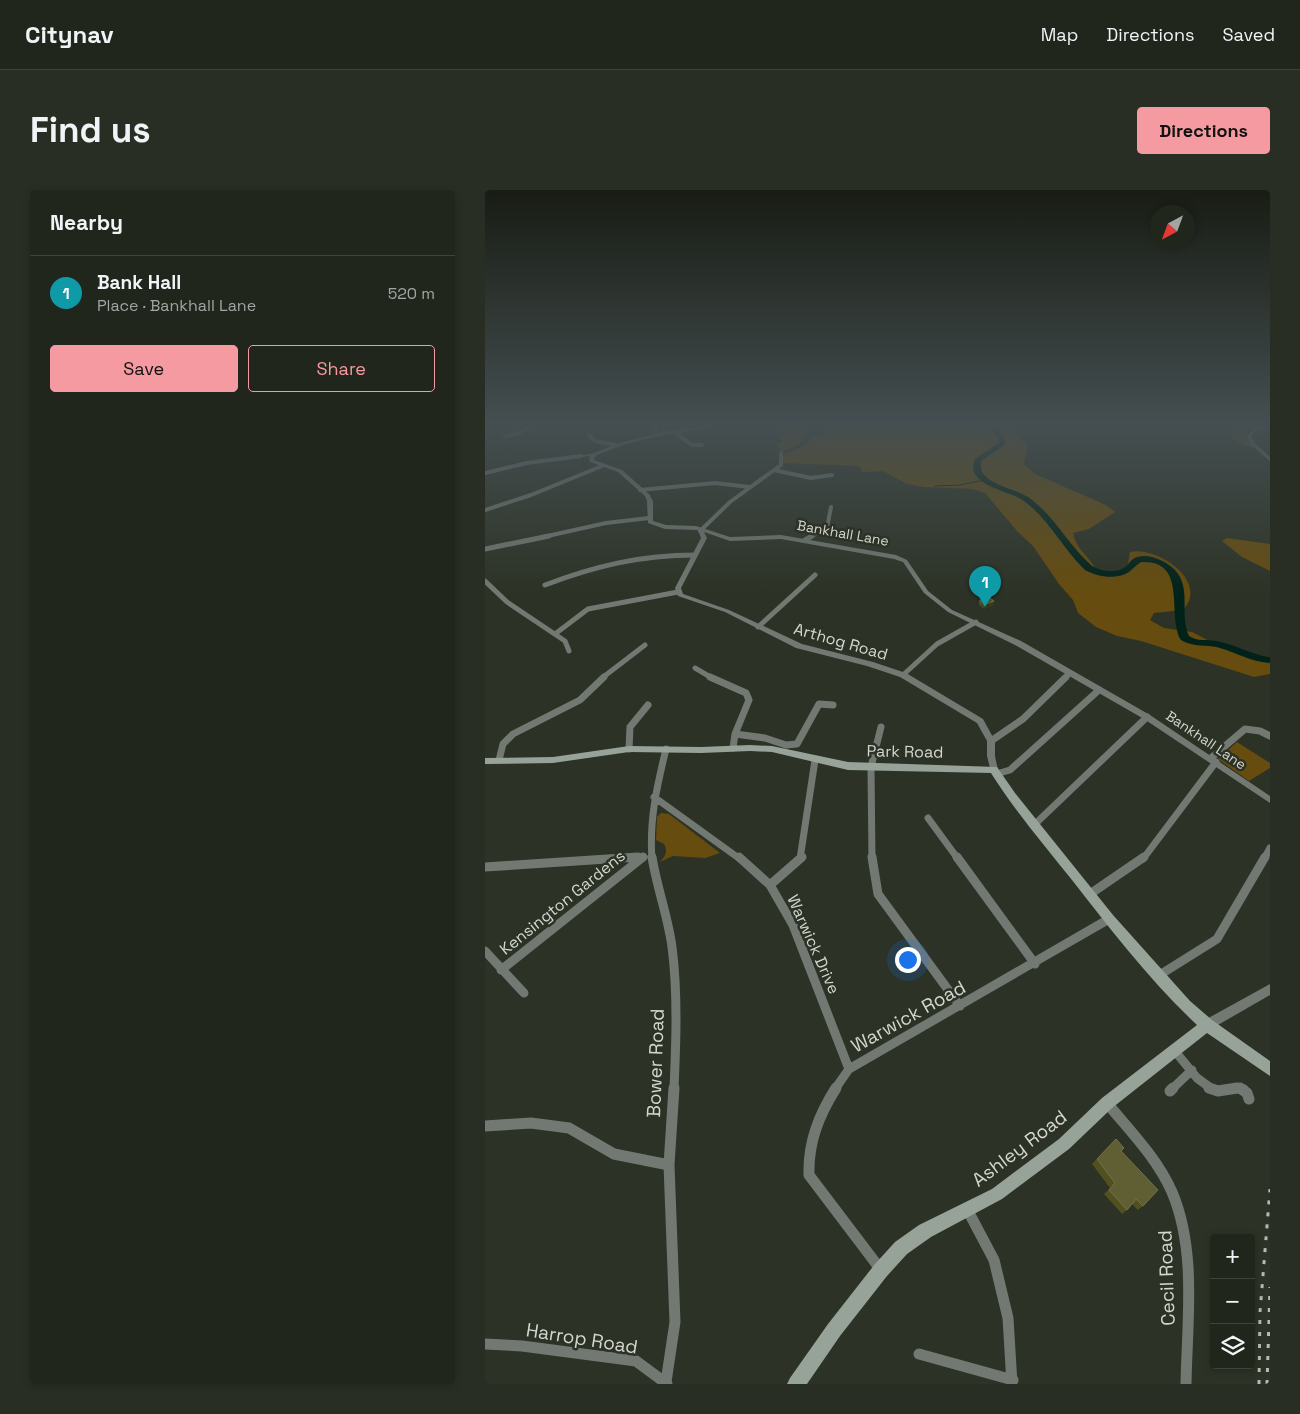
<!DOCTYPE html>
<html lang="en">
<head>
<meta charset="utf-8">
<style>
  :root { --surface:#21261c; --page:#292e25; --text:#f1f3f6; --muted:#a2a5a3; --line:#3e433b; --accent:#f49aa0 }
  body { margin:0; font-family:"Space Grotesk",sans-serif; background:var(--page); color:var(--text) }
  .controls { position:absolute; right:15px; bottom:15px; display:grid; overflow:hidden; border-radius:5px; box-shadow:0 2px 8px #0003 }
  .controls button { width:45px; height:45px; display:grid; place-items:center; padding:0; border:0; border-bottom:1px solid var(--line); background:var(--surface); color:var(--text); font:25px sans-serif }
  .compass { position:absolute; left:665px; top:15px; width:45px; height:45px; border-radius:50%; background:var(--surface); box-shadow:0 2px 8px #0003; rotate:221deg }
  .you { position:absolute; left:422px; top:769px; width:18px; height:18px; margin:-12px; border:4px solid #fff; border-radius:50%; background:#1a73e8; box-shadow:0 0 0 8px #1a73e833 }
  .badge { display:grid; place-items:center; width:32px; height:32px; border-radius:50%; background:var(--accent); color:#fff; font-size:16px; font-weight:700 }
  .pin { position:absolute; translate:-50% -41px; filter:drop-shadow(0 1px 2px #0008) }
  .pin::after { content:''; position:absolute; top:26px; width:18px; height:15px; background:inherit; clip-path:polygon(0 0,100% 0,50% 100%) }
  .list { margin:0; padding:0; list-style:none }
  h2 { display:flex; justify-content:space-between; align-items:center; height:65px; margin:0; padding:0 20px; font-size:21px }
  h2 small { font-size:16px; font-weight:400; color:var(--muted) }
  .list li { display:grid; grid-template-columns:32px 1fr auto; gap:15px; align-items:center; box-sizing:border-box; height:75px; padding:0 20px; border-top:1px solid var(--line) }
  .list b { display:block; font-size:19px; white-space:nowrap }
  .list p { margin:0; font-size:16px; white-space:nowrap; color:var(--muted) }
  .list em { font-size:16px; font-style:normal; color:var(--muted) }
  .actions { display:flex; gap:10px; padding:15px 20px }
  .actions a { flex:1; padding:11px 0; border:1px solid var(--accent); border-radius:5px; text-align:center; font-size:18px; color:var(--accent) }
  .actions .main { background:var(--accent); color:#111 }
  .icon { flex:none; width:28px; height:28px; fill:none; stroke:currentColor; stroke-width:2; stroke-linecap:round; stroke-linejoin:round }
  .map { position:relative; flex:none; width:785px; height:1194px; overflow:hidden; border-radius:5px }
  header { display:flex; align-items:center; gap:30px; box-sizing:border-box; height:70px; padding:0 25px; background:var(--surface); border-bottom:1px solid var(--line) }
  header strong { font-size:24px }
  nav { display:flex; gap:28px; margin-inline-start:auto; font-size:18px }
  .intro { display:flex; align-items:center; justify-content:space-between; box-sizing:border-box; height:120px; padding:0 30px }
  h1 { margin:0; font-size:35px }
  .button { padding:12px 22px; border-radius:5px; background:var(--accent); color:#111; font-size:18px; font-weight:700 }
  main { display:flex; gap:30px; padding:0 30px }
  aside { flex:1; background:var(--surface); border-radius:5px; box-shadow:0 2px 8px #0003 }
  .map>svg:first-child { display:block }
</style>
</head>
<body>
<header>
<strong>Citynav</strong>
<nav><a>Map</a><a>Directions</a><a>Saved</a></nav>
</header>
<div class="intro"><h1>Find us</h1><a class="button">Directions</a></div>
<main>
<aside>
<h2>Nearby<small></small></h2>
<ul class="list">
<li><span class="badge" style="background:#0f9aa8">1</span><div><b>Bank Hall</b><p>Place · Bankhall Lane</p></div><em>520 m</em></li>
</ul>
<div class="actions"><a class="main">Save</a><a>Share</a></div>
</aside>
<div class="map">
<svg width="785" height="1194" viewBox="0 0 785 1194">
  <rect width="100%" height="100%" fill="#2c3225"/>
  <path fill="#664c0e" d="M297,236H314L320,244L314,254L297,262L291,255L299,251L295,247L301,243L293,239Z
    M340,236H526L531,246L540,252L542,257L539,274L550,284L621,315L630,322L604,339L588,343C591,359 604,366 610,378L608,381L633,383L642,379L645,362C672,356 725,391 698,420L669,423L665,430L679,438L707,442L738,458L785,467V484L769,487L656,451L632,446L611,437L593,423L588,410L574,394L548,356L532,341L500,303L487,299L439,297L422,294L398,281L377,282L374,276L298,273V265L319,256L327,247L341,245Z
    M752,236H765L761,247L769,258L751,252L746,247Z
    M742,348L785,354V381L757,367L737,351Z
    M752,552L785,573V578L764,591L733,569Z
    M176,623L184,624L235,663L220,668L188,666L175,672C181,665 183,662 179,654L171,650L172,627Z"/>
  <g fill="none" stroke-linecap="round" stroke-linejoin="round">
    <path stroke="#002219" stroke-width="1" d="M450,296L475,295L500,290"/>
    <path fill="#002219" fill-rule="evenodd" d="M498,236L513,238L521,252L517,257L497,270C488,293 530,298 543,307C569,325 583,355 607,376C616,381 630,384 640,377C643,375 645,371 648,369C661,361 681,371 690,380C707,398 694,425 704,446C713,452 722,449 731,451C750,454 766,465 785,467V473C767,472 752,463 735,458C722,454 709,458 696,450C681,425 704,370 656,372C651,375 648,379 644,382C631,390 613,387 600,380C577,358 563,327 536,309C522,300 479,295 490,269L515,252L508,240Z"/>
    <path stroke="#727973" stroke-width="4" d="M190,243L207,255H217
      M104,245L110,251L131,255
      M170,245L224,236
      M20,246L34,243L47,236
      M289,280L326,288L347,285
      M0,283L42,273L96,266
      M155,300L230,293L265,297
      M0,320L46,305L117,276
      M215,341L245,312L296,275V263
      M58,347L121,333L164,328
      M325,347L342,338L346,317"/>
    <path stroke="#727973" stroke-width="5" d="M320,350L327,346
      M0,359L64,346
      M0,391L22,412L80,451L84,461
      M60,395C110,376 156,365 210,365
      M273,437L330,385
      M70,444L103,419L193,402
      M210,478L227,488
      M418,485L452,454L491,432
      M117,488L160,455
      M580,488L585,483"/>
    <path stroke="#727973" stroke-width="7" d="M225,487L261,503L264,510L250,544L248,558
      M250,544L280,548L301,555L312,554L334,514L348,515
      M506,551L538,529L581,487
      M144,559L145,537L163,515
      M726,568L760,539L775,541L785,546
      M14,570L18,554L28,544L95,510L119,487
      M511,584L525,580L614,500
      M169,607L255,669
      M443,628L473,669
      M549,635L662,527
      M133,669L157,667
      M156,669L158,667
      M167,669C164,630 172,596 181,559
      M315,669L330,570
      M387,669L386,577L396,537
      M658,669L731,572
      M779,669L785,658"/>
    <path stroke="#727973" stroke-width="9" d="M167,667C172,698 183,727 187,757C193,803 191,853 189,899
      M254,667L285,695L308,735L364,879
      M387,667L393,704L475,816
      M472,667L550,774
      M0,677L153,667
      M285,695L317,667
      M605,704L659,667
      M0,761L39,803
      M16,780L158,667
      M673,786L732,749L780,667
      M689,860L712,888L727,899
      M350,899L364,879L624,729
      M687,899L707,880
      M742,899H759"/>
    <path stroke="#727973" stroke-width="11" d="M351,898C334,925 323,952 324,985L396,1080
      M724,898L733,901L752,898
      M755,898L762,903L764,909
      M685,901L688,898
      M622,913C645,941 672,968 687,1002C712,1061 702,1132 701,1194
      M0,936L46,933L84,938L129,964L184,975
      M482,1019L509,1070L523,1128L527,1194
      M0,1154L37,1156L151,1171L182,1194
      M434,1164L528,1190
      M181,1192L190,1132L184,975L189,898"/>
    <path fill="#727973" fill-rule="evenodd" d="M168,236H172L173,243L170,247L138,255L112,265L109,268V270L137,280L164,304L168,311V331L181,335L211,336L245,347L296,345L411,365L422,370L443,401L467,420L536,451L665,525L785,606V613L659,529L530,455L463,422L439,403L418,372L409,369L296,349L245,351L219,342L222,348L196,398L198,404L244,420L317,454L388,472L421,483L498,529L510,551V566L513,580L512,582H506L502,566V551L492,533L415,487L382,476L311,458L240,422L193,406L190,398L216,348L213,340L180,339L163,333L162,311L160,306L133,282L105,272L104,268L105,266L96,267L94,266L109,263L134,253L166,245L169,243Z
      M774,236H781L770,242L766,247L770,253L785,267V271L766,255L762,247L766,240Z
      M785,794V805L726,839L722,841L718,839L716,835L718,831Z"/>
    <path fill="#97a299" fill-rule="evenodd" d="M265,555L287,556L363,572L512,577L530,603L628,725L705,811L727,830L785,871V886L722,843L627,918L584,959L517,1009L446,1047L422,1064L402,1086L355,1146L322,1194H302L305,1188L343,1134L390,1074L410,1052L434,1035L507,999L574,949L617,908L712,835C667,793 625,739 587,690C559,655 530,621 506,583L363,580L287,562L265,561L216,563L144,562L68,573L0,574V568L68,567L144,556L216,557Z"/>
    <path stroke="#b6bab1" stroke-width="3" stroke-dasharray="4 8" stroke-linecap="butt" d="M774,1194L775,1122L785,999
      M782,1194L785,1097"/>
  </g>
  <path fill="#535020" d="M494,411L508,415L499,419L494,415Z
    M631,949L658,1016L653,1020L647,1014L642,1020L637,1024L619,1004L625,998L607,974Z"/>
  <path fill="#3d3e1a" d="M509,411L508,415L499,419V415Z"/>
  <path fill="#605f33" stroke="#72724b" d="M504,407L509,411L499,415L494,411Z
    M631,949L639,958L636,961L673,1000L658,1016L651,1009L642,1020L624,1000L630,993L612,969Z"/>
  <linearGradient id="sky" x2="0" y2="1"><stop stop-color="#181c14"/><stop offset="0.58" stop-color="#454f51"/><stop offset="1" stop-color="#454f51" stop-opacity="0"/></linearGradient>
  <rect width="785" height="404" fill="url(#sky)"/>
  <g text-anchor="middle" stroke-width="5" stroke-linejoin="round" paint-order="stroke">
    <g font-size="14" fill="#d3d7cf" stroke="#2c3225">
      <text transform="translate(358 343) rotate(10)" y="5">Bankhall Lane</text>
      <text transform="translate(721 550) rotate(34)" y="5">Bankhall Lane</text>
    </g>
    <g font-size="16" fill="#d3d7cf" stroke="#2c3225">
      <text transform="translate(356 451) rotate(16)" y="6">Arthog Road</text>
      <text transform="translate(420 561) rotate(1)" y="6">Park Road</text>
      <text transform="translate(77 712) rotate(-39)" y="6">Kensington Gardens</text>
      <text transform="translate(329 754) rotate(66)" y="6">Warwick Drive</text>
    </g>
    <g font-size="19" fill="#d3d7cf" stroke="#2c3225">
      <text transform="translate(423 826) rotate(-29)" y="7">Warwick Road</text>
      <text transform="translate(170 873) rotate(-88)" y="7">Bower Road</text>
      <text transform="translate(534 958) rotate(-37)" y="7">Ashley Road</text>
      <text transform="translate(681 1088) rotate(-92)" y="7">Cecil Road</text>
      <text transform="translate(97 1148) rotate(9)" y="7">Harrop Road</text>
    </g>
  </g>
</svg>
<div class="controls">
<button>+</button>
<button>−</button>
<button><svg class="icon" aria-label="layers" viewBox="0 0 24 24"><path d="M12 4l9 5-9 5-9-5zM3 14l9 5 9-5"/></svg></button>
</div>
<svg class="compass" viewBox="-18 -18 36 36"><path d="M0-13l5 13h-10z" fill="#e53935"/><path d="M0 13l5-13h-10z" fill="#a2a5a3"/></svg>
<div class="you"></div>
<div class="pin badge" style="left:500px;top:417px;background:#0f9aa8">1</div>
</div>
</main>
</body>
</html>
